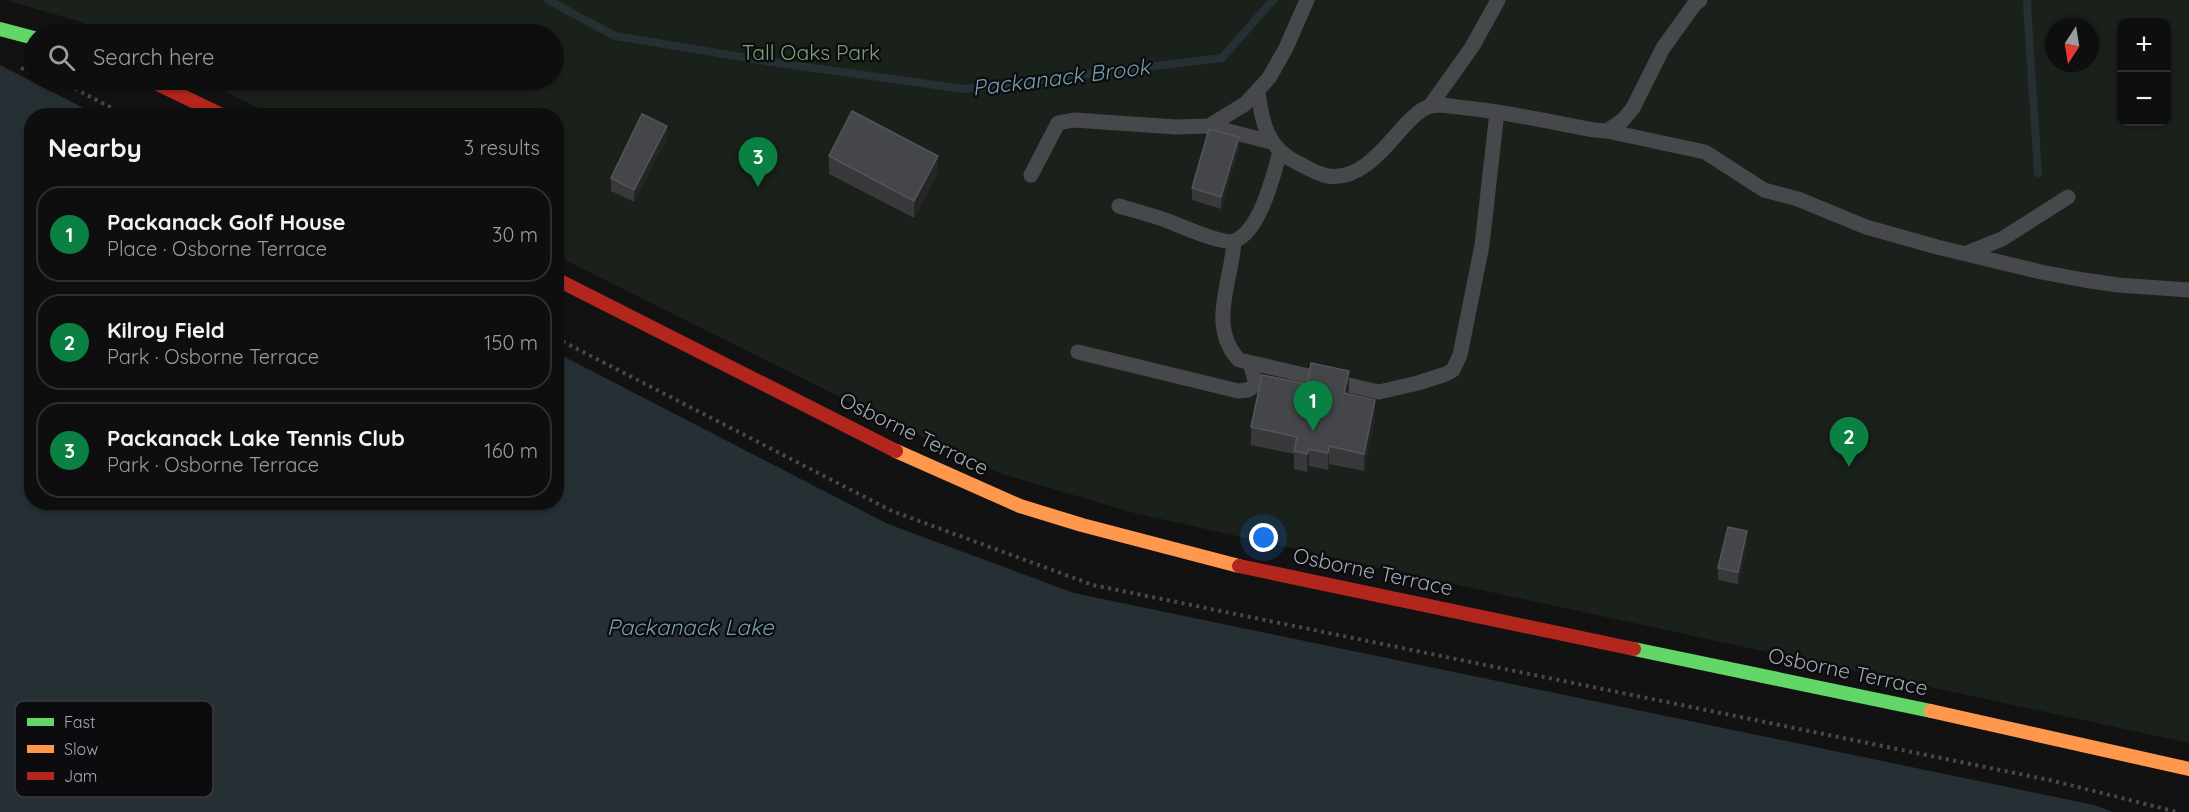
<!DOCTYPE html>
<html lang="en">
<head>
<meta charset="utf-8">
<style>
  :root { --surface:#0e0e0e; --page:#1c1c1c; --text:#f1f3f6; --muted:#9b9c9e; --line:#2e2e2e; --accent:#0b8043 }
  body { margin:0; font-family:Quicksand,sans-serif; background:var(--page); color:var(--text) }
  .controls { position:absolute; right:18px; top:18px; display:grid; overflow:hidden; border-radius:12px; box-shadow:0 2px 4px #0004 }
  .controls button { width:54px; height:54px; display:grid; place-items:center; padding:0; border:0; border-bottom:2px solid var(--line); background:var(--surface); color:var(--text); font:30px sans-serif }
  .compass { position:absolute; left:2045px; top:18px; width:54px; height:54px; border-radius:50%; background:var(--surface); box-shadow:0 2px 4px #0004; rotate:192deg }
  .you { position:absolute; left:1264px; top:538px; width:21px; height:21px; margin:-15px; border:4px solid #fff; border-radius:50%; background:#1a73e8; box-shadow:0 0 0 9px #1a73e833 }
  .badge { display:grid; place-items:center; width:39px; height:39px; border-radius:50%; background:var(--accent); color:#fff; font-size:20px; font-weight:700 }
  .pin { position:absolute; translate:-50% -50px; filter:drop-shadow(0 2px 3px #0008) }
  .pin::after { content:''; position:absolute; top:32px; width:21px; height:18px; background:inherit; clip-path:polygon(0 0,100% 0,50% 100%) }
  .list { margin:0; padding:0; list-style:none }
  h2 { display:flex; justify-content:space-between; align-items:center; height:78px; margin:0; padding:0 24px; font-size:26px }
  h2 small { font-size:20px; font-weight:400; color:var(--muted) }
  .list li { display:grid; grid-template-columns:39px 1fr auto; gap:18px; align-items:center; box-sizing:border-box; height:96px; margin:0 12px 12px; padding:0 12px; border:2px solid var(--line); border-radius:24px }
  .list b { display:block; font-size:22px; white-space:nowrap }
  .list p { margin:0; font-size:20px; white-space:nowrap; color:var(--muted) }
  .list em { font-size:20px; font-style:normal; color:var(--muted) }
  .icon { flex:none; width:33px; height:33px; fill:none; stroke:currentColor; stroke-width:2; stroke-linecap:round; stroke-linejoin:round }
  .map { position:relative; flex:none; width:2189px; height:812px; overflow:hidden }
  .search { position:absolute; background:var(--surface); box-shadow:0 2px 4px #0004; left:24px; top:24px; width:540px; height:66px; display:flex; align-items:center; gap:15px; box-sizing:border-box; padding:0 21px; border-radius:33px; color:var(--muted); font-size:22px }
  .panel { position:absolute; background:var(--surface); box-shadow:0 2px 4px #0004; left:24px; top:108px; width:540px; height:402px; border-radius:24px }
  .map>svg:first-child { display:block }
</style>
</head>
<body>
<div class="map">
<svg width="2189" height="812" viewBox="0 0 2189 812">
  <rect width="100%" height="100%" fill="#121212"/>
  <path fill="#1a201a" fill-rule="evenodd" d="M5,0H2189V743L1476,589L1134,513L999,473L854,404L557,256L556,116L273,115L201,80H554V34H107L78,21ZM2122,22H2166V122H2122ZM2054,27H2090V63H2054Z"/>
  <path fill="#252f34" d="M0,65L97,115L32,116V502H556L557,353L888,524L1074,593L2094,805L2113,812H0Z"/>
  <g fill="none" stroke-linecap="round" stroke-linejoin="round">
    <path stroke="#252f34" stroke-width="8" d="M548,0L615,36L785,64L964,89L1222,58L1273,0
      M2028,0L2027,5L2038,173"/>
    <path stroke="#47494d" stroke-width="4" stroke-dasharray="3 4.5" stroke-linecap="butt" d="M21,68L34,73
      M54,80L68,85L127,116
      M556,338L892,511L1093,585L2054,781L2177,812"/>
    <path stroke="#46484b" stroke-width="15" d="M1258,92C1262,124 1268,149 1298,163C1308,168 1317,174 1328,176C1361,181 1386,146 1405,125C1412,118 1421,108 1431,106C1439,104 1450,106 1458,107C1504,111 1549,122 1594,130L1607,131L1623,120L1633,108L1663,48L1694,5L1700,0
      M1430,106L1472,47L1498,0
      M1209,126L1271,142
      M1607,131L1705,152L1764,190L1798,199L1866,227L1937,247L2041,272L2084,280L2118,285L2189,290
      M1031,175L1058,123L1074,120L1176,127L1209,126L1245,104L1269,78L1286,48L1307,0
      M1119,206C1135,211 1152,215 1168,221C1181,226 1223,245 1234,241C1260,232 1273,176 1280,152
      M1234,241C1232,281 1207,326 1239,360L1379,392L1418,383L1446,374L1453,370L1460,355L1482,245L1497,112
      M1967,253L2002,239L2068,197
      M1078,352L1238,391L1248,390L1256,384L1250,363"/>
    <path stroke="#63d668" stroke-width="14" d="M0,29L34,38
      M1634,649L1931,711"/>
    <path stroke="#ff974d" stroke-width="14" d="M896,451L1020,506L1082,525L1239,566
      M1931,711L2189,769"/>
    <path stroke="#b3261e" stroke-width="14" d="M149,80L224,116
      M556,279L896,451
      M1239,566L1634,649"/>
  </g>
  <path fill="#39393c" d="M667,138L634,202L611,191V178Z
    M1239,149L1221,209L1192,200V188Z
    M829,156L938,173L914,218L829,174Z
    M1307,384L1349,389L1348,394L1375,418L1364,471L1329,464L1328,470L1309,466L1307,472L1294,469V454L1251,445V427Z
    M1747,544L1738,584L1718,580V568Z"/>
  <path fill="#252526" d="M667,126V138L634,202V190Z
    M1239,137V149L1221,209V197Z
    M938,156V173L914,218V201Z
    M1349,371V389L1344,411V393Z
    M1375,400V418L1364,471V454Z
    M1329,446V464L1328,470V453Z
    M1309,449V466L1307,472V454Z
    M1747,531V544L1738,584V572Z"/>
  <path fill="#444649" stroke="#53555a" stroke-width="1.5" d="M852,111L938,156L914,201L829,156Z
    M642,114L667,126L634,190L611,178Z
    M1209,129L1239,137L1221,197L1192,188Z
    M1311,363L1349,371L1344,393L1375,400L1364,454L1329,446L1328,453L1309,449L1307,454L1294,451L1297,437L1251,427L1262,375L1307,384Z
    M1728,527L1747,531L1738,572L1718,568Z"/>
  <g text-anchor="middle" stroke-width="4.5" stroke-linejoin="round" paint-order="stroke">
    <g font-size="21" fill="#7ba077" stroke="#0c0c0e">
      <text x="811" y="60">Tall Oaks Park</text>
    </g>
    <g font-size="21" fill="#a1aab4" stroke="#0c0c0e">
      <text transform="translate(914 434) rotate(26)" y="7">Osborne Terrace</text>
      <text transform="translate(1373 572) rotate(12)" y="7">Osborne Terrace</text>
      <text transform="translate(1848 672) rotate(12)" y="7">Osborne Terrace</text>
    </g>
    <g font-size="22" font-style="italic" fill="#769fb2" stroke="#0c0c0e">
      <text transform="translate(1061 77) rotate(-7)" y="8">Packanack Brook</text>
      <text x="690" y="635">Packanack Lake</text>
    </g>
  </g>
  <rect x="15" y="701" width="198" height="96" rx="9" fill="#0c0c0e" stroke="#393b40" stroke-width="1.5"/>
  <rect x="27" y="718" width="27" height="8" fill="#63d668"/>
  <rect x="27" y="745" width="27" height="8" fill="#ff974d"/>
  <rect x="27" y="772" width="27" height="8" fill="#b3261e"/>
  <g font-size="16" fill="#a1aab4">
    <text x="64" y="728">Fast</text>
    <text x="64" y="755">Slow</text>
    <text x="64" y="782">Jam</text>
  </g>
</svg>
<div class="controls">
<button>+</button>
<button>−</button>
</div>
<svg class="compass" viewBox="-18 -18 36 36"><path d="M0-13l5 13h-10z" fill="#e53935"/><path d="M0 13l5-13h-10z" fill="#9b9c9e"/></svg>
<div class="you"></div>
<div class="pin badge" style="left:1313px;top:431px">1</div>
<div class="pin badge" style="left:1849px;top:467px">2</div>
<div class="pin badge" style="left:758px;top:187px">3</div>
<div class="search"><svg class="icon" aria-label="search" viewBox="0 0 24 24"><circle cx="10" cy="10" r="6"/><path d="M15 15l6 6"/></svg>Search here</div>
<section class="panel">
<h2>Nearby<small>3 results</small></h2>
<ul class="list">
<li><span class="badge">1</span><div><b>Packanack Golf House</b><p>Place · Osborne Terrace</p></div><em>30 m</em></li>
<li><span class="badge">2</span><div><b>Kilroy Field</b><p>Park · Osborne Terrace</p></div><em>150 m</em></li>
<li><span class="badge">3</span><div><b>Packanack Lake Tennis Club</b><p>Park · Osborne Terrace</p></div><em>160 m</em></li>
</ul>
</section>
</div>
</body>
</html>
